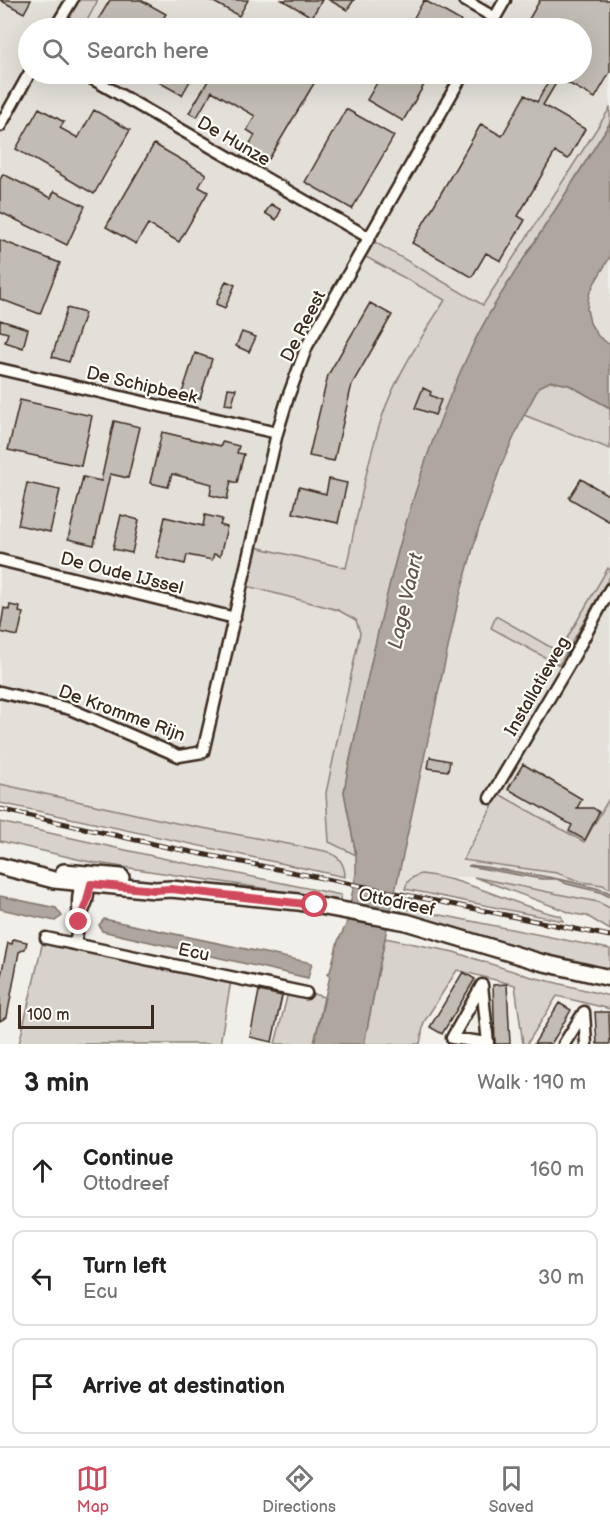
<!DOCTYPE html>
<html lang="en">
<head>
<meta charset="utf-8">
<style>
  :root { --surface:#fff; --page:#f6f6f6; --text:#222; --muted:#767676; --line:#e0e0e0; --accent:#d1495b }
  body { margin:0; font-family:"Balsamiq Sans",sans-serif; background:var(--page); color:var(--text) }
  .scale { position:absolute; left:18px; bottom:15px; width:136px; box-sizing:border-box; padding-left:6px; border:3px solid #3b2a1e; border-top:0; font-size:16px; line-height:21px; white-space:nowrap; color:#3b2a1e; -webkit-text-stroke:4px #fdfcf7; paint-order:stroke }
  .stop { position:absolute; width:18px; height:18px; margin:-14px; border:4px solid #d1495b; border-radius:50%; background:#fff }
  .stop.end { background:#d1495b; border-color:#fff; box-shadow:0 2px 6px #0008 }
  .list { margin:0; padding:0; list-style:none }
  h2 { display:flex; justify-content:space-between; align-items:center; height:78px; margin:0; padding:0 24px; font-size:26px }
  h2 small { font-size:20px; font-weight:400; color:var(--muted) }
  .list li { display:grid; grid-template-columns:39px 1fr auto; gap:18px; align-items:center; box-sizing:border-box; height:96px; margin:0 12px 12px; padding:0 12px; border:2px solid var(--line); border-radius:12px }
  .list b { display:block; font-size:22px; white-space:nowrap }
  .list p { margin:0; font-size:20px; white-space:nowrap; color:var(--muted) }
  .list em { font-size:20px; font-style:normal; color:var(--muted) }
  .icon { flex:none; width:33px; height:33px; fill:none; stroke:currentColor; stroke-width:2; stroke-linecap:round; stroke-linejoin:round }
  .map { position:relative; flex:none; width:610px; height:1044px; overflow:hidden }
  .search { position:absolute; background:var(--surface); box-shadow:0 6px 24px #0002; left:18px; right:18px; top:18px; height:66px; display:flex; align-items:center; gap:15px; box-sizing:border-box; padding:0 21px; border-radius:33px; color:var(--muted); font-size:22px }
  .sheet { height:402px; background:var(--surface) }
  nav { display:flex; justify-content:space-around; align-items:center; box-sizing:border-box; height:84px; border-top:2px solid var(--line); background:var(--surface); font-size:16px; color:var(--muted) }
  nav a { display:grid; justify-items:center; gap:3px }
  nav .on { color:var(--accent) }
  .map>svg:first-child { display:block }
</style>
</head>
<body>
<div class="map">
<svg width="610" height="1044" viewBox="0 0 610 1044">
  <rect width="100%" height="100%" fill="#f1efea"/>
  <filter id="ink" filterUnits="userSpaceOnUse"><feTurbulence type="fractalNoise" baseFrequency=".0167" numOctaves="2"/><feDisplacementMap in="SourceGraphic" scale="12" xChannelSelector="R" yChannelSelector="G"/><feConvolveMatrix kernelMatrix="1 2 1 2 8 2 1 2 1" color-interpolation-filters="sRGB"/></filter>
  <g filter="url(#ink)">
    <path fill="#e3e0da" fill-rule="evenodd" d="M0,0H610V908L590,900L474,877H445L431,875L407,882L405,889L345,877V871L331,853L326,851L176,823L0,784ZM28,28H582V74H28Z"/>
    <path fill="#d7d2cc" stroke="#897e75" stroke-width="1.5" d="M78,0H98L83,28H62Z
      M610,108V123C584,164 559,205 532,246C510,280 487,314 470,351C408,482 378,629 348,769L344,792L356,855L329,842L326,793L360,633L356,620L338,610L247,586L255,547L346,568C357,518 366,466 382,417C396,375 422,337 445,300L364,256L373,241L483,305Z
      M551,381L569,385L610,408V449L524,415L539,387Z
      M608,568L610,570V576L559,665L491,628L496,616L559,652Z
      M0,784L176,823L325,851C339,855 345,864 345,877L0,803Z
      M499,794L584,842L610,797V889L603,885L582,882L557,873L463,860Z
      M0,822L166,859L341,895L340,900L90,862L0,841Z
      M421,874C470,879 514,906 561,916L563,921L405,889C407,880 412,877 421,874Z
      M474,877L598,902L610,908V930L587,916L574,914Z
      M401,907L610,949V973L567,964L400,914Z
      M385,938L454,952L528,976L610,996V1009L557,996L527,1044H523L515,985L457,970L424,1022L420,1044H364Z
      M43,941L231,981L220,1044H19Z
      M306,992L324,997L314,1044H275L288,993Z"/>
    <path fill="#aea69f" stroke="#80746b" stroke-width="1.5" d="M610,123V257L595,282L589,295L587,309L590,323L598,336L610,345V408L569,385L551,381L539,387L524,415L501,466L478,531L458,602L386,933L364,1044H314L330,976L328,973L330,972L338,941L346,925L356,874V855L344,792L348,769C378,628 407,483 470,351C487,314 510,280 532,246C559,205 584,164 610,123Z
      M471,865C517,872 562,877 606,891L610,893V897L600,892L567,884L557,879H541L468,866Z
      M0,896L56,908L62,916L55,921L0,909Z
      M104,919L312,963L308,978L102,931L99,925Z"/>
    <path fill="#c1bcb4" stroke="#3b2a1e" stroke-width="1.5" d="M0,0H31L24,13Z
      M110,0H141L166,14L157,28H93Z
      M210,0H248L239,16Z
      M282,0H322L312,17Z
      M329,0H354L347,10Z
      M424,0L461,21L457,28H408Z
      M540,0H610V72L595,98L559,78L543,105L585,129L568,159L555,152L518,216L525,220L501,261L486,253L472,277L412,243L481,124L502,136L525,95L537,102L553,74H551H582V28H545L529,19Z
      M144,74H194L182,95Z
      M212,74H304L316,80L269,159L248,147L255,135L247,130L255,116L212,91L197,117L189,113Z
      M382,74H404L424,85L403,121L367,100Z
      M39,108L64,122L60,128L78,138L94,110L130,130L94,194L16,149Z
      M346,109L394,136L352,209L305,182Z
      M154,144L206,174L199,187L208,192L179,242L148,224L136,244L106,227Z
      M3,174L51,198L54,191L85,206L67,245L0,212V180Z
      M271,204L281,210L276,220L265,213Z
      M0,240L60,263L40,314L0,299Z
      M226,281L235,285L225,308L216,304Z
      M370,303L392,315L352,384L334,461L309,456L328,375Z
      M67,308L85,313L69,362L52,357Z
      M0,320L28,329L23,348L5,342L8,333L0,331Z
      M242,332L256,337L249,352L236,346Z
      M195,353L212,359L200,399L182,393Z
      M228,388L236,389L232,405L225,404Z
      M423,388L431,392L430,395L441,400L435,415L415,408Z
      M20,400L92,416L81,466L8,450Z
      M114,421L140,427L128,478L110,474L94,545L68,539L83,477L101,481Z
      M162,432L221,446L222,442L239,446L237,453L244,454L240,469L237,483L231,481L227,499L210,495L212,484L172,474L168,487L150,483Z
      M329,479L347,483L338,523L293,513L299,487L326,494Z
      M581,479L610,496V522L569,498Z
      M27,483L60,490L50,532L18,525Z
      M121,515L139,520L132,553L113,549Z
      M205,515L222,519L220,525L227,527L220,556L214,554L212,560L187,555L185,564L156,557L165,517L203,526Z
      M10,605L20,607L19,612L23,613L18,636L0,632L4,608L9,610Z
      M430,757L450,761L448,771L428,768Z
      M523,764L582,799L577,808H593L599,812L585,840L569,831L572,825L508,789Z
      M13,939L27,942L25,949L19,952L7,1017L0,1021V980L8,943L12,944Z
      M463,972L475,979L442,1034L430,1027Z
      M507,984L510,1044H495L493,985Z
      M259,991L282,996L272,1042L250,1037Z
      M559,1003L571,1010L556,1036L551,1044H534Z
      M595,1012H609L610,1044H597Z"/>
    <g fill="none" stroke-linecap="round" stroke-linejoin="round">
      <g stroke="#3b2a1e" stroke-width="15">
        <path id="street" d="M464,0L495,18
          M55,28L72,0
          M489,28L505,0
          M84,74L368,237
          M0,126L29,74
          M0,369L277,433
          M0,560L235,618
          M0,692L70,709L179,756L203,752L277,433L288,397L307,346L463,74
          M490,798L574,656L610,589
          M80,919L87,901L90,879
          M79,922C78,909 76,890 84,879
          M46,938L306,993
          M75,944L80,915
          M482,985L488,1043L452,1038Z
          M564,1044L584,1012L586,1044"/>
      </g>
      <g stroke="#3b2a1e" stroke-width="20">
        <path id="secondary" d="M0,866L54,880L155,890L171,889L298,902L406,922L540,962L610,978
          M64,872L121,877"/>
      </g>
      <use href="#street" stroke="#fdfcf7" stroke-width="10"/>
      <use href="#secondary" stroke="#fdfcf7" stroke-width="15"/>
      <g stroke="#3b2a1e" stroke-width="5">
        <path id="rail" d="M0,809L167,847L610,936"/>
      </g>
      <use href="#rail" stroke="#fdfcf7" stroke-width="3" stroke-dasharray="9" stroke-linecap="butt"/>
    </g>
  </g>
  <g fill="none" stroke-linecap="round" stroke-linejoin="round" filter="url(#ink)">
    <path stroke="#d1495b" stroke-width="8" d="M79,922L87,901L91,884L155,890L171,889L315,905"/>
  </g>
  <g text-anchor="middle" stroke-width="4.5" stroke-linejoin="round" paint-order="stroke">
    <g font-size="18" fill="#3b2a1e" stroke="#fdfcf7">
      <text transform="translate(234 141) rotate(30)" y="6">De Hunze</text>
      <text transform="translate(303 326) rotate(-63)" y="6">De Reest</text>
      <text transform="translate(142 385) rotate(13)" y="6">De Schipbeek</text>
      <text transform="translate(122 573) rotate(14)" y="6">De Oude IJssel</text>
      <text transform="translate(537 686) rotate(-60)" y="6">Installatieweg</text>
      <text transform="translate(122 713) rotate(20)" y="6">De Kromme Rijn</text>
      <text transform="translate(397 902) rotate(12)" y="6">Ottodreef</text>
      <text transform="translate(194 952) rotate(12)" y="6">Ecu</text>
    </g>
    <g font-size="20" font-style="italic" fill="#63554b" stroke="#fdfcf7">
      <text transform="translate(405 601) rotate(-77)" y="7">Lage Vaart</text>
    </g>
  </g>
</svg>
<div class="scale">100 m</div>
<div class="stop" style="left:315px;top:905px"></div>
<div class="stop end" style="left:79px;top:922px"></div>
<div class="search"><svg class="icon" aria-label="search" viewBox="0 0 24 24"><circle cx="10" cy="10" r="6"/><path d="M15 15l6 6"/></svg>Search here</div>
</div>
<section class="sheet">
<h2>3 min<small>Walk · 190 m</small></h2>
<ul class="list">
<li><svg class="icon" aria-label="ahead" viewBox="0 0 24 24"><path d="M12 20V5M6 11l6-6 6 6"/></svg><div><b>Continue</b><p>Ottodreef</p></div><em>160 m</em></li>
<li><svg class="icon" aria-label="left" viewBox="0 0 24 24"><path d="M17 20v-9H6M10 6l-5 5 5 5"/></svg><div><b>Turn left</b><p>Ecu</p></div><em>30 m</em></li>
<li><svg class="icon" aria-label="arrive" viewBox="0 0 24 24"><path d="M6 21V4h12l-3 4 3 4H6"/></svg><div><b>Arrive at destination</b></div></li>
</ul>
</section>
<nav>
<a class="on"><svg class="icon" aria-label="map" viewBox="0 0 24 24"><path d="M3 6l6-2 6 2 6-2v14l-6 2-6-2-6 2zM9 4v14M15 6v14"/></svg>Map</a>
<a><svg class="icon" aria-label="directions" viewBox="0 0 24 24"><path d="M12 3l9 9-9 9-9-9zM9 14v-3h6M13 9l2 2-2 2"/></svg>Directions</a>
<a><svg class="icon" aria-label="saved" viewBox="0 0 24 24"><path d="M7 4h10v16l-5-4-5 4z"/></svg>Saved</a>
</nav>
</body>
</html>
